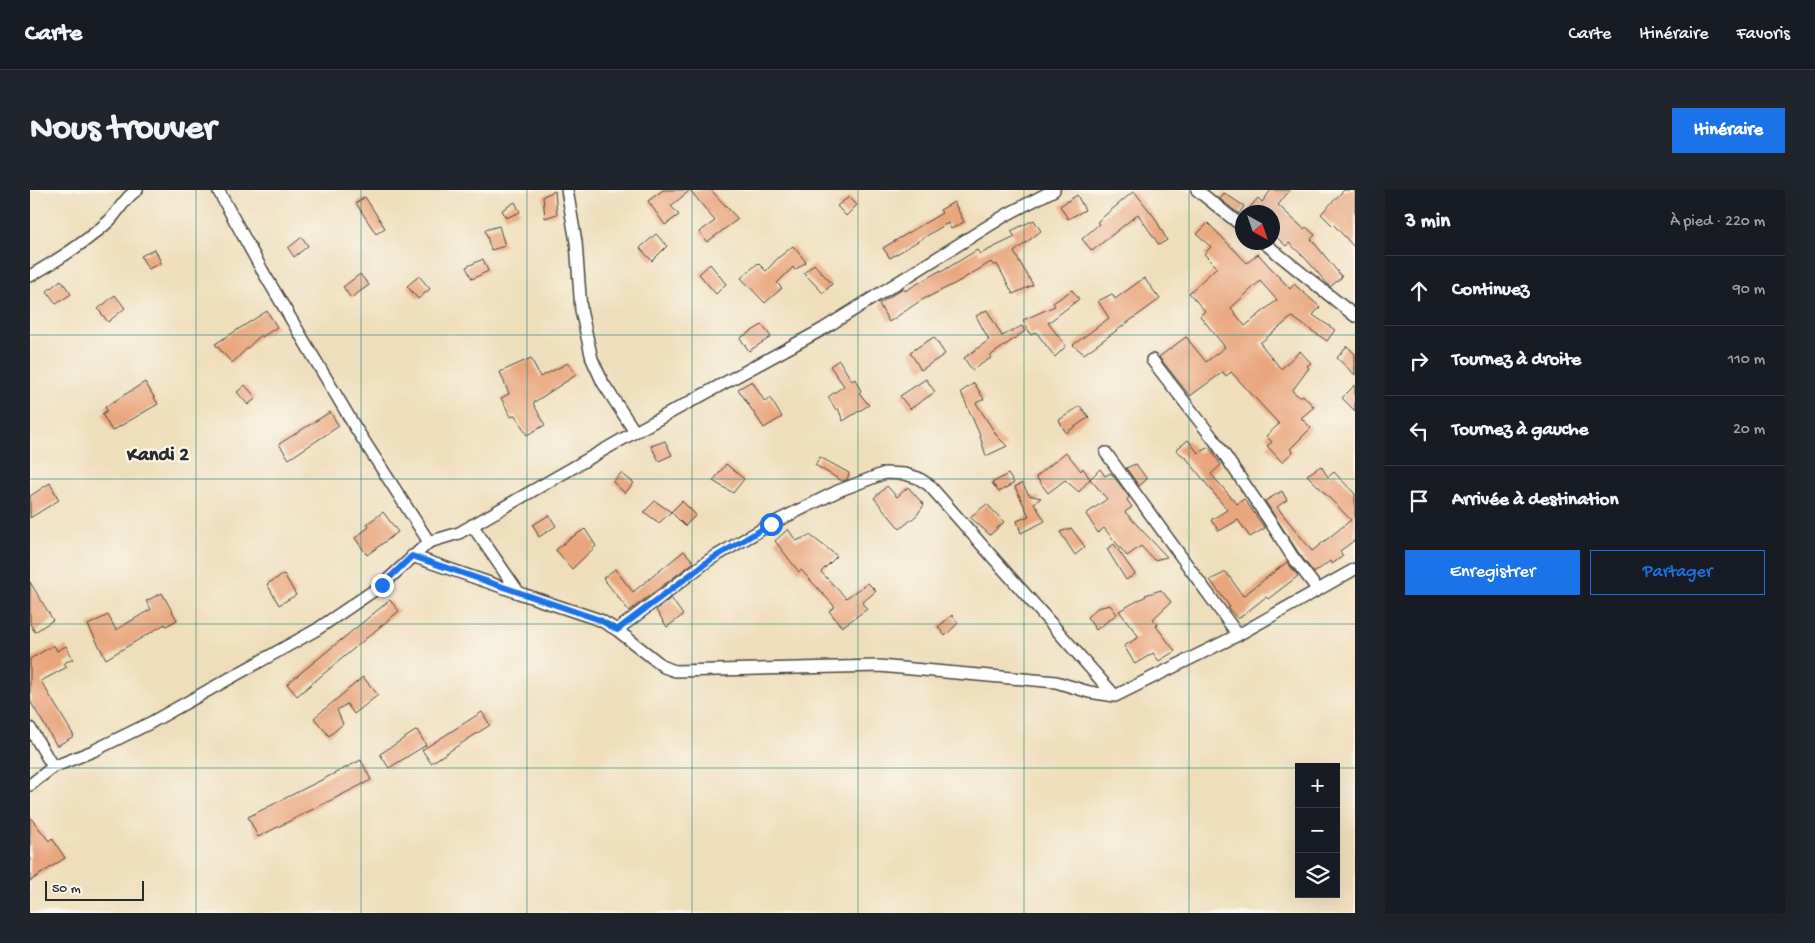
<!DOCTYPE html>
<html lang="fr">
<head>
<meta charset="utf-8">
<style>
  :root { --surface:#171b24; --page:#20242c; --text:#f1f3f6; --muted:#9ea1a6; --line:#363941; --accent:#1a73e8 }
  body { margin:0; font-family:"Gochi Hand",sans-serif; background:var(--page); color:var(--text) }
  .controls { position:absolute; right:15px; bottom:15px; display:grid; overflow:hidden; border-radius:0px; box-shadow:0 5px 20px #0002 }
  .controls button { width:45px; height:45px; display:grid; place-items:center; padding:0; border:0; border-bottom:1px solid var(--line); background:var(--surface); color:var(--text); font:25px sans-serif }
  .compass { position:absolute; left:1205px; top:15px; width:45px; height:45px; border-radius:50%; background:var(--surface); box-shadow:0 5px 20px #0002; rotate:140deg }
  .scale { position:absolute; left:15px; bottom:12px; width:99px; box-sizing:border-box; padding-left:5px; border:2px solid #2b2b2b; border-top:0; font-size:14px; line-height:18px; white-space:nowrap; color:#2b2b2b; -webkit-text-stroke:4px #fbf7ec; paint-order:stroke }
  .stop { position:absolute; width:15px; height:15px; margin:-11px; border:4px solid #1a73e8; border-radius:50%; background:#fff }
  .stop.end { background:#1a73e8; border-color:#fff; box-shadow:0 1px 5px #0008 }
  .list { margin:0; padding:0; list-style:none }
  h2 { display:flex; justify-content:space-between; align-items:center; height:65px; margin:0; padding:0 20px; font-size:21px }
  h2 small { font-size:16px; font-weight:400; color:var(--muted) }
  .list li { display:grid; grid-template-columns:32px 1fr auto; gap:15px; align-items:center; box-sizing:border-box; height:70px; padding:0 20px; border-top:1px solid var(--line) }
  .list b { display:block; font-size:19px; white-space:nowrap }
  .list em { font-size:16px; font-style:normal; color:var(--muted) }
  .actions { display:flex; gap:10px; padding:15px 20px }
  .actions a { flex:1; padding:11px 0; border:1px solid var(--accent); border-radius:0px; text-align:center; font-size:18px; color:var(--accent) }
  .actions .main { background:var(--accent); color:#fff }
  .icon { flex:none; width:28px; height:28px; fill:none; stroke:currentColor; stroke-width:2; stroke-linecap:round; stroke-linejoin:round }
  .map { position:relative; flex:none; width:1325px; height:723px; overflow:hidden; border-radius:0px }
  header { display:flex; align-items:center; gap:30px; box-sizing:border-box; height:70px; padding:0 25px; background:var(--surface); border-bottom:1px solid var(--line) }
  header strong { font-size:24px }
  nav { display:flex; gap:28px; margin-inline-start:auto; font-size:18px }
  .intro { display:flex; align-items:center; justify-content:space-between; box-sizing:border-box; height:120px; padding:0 30px }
  h1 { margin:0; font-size:35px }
  .button { padding:12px 22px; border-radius:0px; background:var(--accent); color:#fff; font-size:18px; font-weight:700 }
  main { display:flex; gap:30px; padding:0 30px }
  aside { flex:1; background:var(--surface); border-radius:0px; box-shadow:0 5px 20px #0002 }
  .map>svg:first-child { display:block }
</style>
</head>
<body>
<header>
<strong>Carte</strong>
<nav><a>Carte</a><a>Itinéraire</a><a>Favoris</a></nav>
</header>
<div class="intro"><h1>Nous trouver</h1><a class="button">Itinéraire</a></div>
<main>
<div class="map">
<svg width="1325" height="723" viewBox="0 0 1325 723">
  <rect width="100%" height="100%" fill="#fbf7ec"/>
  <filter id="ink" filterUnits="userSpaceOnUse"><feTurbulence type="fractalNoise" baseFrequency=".02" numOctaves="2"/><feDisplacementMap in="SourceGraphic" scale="10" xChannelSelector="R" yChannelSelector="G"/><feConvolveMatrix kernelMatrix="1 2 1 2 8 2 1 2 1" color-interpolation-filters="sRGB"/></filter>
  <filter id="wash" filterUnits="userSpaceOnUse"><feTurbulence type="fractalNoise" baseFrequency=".0096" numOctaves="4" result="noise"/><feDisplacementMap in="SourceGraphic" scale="20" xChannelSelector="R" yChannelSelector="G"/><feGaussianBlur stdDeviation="1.12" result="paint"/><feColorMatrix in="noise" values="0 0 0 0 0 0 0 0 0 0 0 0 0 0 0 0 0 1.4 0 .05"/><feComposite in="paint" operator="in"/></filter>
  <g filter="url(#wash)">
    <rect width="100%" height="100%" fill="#efdebc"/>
    <g id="blocks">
      <path fill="#e9a67e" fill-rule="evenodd" d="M633,0H681L708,29L677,52L669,42L685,31L660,0L641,16L649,25L635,35L618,11Z
        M1241,0H1260L1248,15L1274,39L1276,37L1285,45L1281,49L1312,87L1300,97L1275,68L1259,53L1256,56L1242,43V22H1216L1228,8L1232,12Z
        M1314,0H1325V58L1303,34L1302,35L1291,24Z
        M525,1L527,24L515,28L513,6Z
        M1104,1L1125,28L1137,50L1129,55L1108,24L1062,61L1052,49L1069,34L1067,32Z
        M1194,3L1214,16L1209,24L1190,9Z
        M1047,5L1055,20L1038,29L1030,16Z
        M335,7L355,38L346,44L326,13Z
        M819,7L827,15L816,26L807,16Z
        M485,12L490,22L476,28L472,20Z
        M924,12L934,32L921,39L918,33L860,68L853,58L912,23L910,20Z
        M1004,30L1011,41L984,62L1003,95L983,104L967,74L964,76L961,72L926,93L890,111L859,132L849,114L873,98L875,101L911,80V82L947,60L950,64L985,47L981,41Z
        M1178,33L1217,73L1228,64L1260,99L1264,94L1290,117L1283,125L1305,140L1297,151L1262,127L1230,153L1251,179L1270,161L1281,173L1277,176L1279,178L1262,201L1270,207L1273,205L1284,217L1271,228L1281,238L1260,259L1263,262L1252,272L1237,256L1242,252L1236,246L1249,234L1201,182L1196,186L1193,182L1160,206L1129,167L1156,147L1176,172L1195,157L1170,126L1175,121L1159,103L1187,77L1174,64L1181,57L1167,44ZM1230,91L1247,110L1215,136L1201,118Z
        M469,36L475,56L461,60L455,40Z
        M626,44L637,56L622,71L610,58Z
        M272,47L278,56L264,67L258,58Z
        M763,56L776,72L765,80L763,77L747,93L752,98L735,113L711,88L728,73L736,81L748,68Z
        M125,59L131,73L118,79L111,66Z
        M453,69L458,81L442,89L436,77Z
        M680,74L696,94L686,104L669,84Z
        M784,74L802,94L793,103L774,83Z
        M330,84L339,95L321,108L313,97Z
        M389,86L400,99L388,109L377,96Z
        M1114,88L1130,109L1054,164L1043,155L1079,128L1068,111L1082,104L1085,109Z
        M31,90L41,104L26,114L17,101Z
        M1042,100L1049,109L1018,133L1036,156L1025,167L1006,142L1001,145L993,130L1025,116L1023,113Z
        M85,105L95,118L78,132L68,119Z
        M957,120L972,146L992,136L995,141L960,166L961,168L942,180L934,168L959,150L946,126Z
        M237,121L247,137L232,147L231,145L202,173L185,154Z
        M732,135L741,147L719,161L710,148Z
        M904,147L915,164L891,180L880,162Z
        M1317,156L1325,164V185L1307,168Z
        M501,168L510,187L538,173L546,185L503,213L515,235L497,245L485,225L481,227L471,208L479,204L470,182Z
        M809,170L822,191L825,189L831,201L829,203L839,215L813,231L808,218L806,220L798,207L814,196L800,176Z
        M896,189L905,202L880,219L870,206Z
        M722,191L735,212L740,208L752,227L734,238L708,199Z
        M115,192L128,214L82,241L72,224L77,221L75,217Z
        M944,193L954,209L946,213L967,246L977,256L956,266L949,243L931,202Z
        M215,195L226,208L218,215L207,202Z
        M1325,195V221L1312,208Z
        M1050,216L1059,227L1036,243L1029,230Z
        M300,222L309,236L259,269L249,254Z
        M1158,250L1168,263L1179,257L1191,275L1181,284L1207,314L1214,309L1235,338L1220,347L1208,330L1189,341L1181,330L1197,320L1157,269L1146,260Z
        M635,251L642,265L629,271L621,256Z
        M1036,262L1051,281L1053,278L1060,289L1049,302L1035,290L1018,303L1006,287Z
        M790,267L819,283L817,290L812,291L785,275Z
        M696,274L714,289L703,303L683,291Z
        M1106,274L1117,289L1109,296L1096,278Z
        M1291,276L1298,287L1304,282L1325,304V350L1310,361L1313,366L1302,374L1300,371L1284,383L1268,362L1235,311L1252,301L1257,310L1247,317L1282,361L1321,330L1277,285Z
        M1070,279L1075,286L1081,283L1099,307L1097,310L1102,317L1095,322L1137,367L1124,370L1111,356L1097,366L1074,338L1068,343L1056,324L1077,309L1060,289Z
        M591,283L604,293L595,303L583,292Z
        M978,284L984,293L969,302L962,293Z
        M20,293L29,310L0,328V306Z
        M992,293L999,305L1011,308L1004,313L1015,331L991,343L987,331L999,326L985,297Z
        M857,296L867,307L878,297L894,315L887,325L870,339L844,308Z
        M625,311L641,322L629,333L614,322Z
        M652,311L666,325L655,336L641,322Z
        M957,314L974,332L960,345L940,327Z
        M353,322L368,342L337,365L325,348L339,337L337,334Z
        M519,325L526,336L509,347L503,335Z
        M1041,338L1055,357L1045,365L1030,342Z
        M555,339L566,356L542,379L526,360L539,349Z
        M758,339L766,351L780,345L807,366L791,382L816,408L838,393L846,401L832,413L837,419L812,437L799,421L805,417L771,380L769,382L745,351Z
        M1084,354L1105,384L1096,390L1077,359Z
        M654,361L664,372L599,421L573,388L585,379L603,402Z
        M1257,372L1268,386L1238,409L1236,407L1208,429L1198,418L1200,417L1180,390L1196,382L1213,406Z
        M254,384L266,405L249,415L237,394Z
        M0,392L23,430L5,442L0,434Z
        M1131,400L1141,412L1123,429L1128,434L1126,436L1145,461L1129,471L1123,463L1105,474L1094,456L1109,447L1089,421L1116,406L1115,405Z
        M132,403L147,430L136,436L135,434L76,469L58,435L78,425L86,440L121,419L116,411Z
        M641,408L653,425L637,437L626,420Z
        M360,410L369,421L267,506L257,494Z
        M1080,415L1087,424L1066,440L1057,427L1067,418Z
        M922,425L928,433L915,446L908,437Z
        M24,455L27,461L36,456L43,469L34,473L37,477L11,491L44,546L27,556L0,511V469Z
        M333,487L348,505L324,524L317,514L307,520L313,534L299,546L284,528Z
        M452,522L460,535L401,573L392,560Z
        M387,540L396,555L359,578L350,564Z
        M331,570L341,590L228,647L218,627Z
        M0,627L19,651L22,648L35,668L0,691Z"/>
    </g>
  </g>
  <g filter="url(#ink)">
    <use href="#blocks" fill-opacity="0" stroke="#484641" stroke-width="1"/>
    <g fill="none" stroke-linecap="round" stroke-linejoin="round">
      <g stroke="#484641" stroke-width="14">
        <path id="street" d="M188,0L232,80L325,237L399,352
          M537,0L546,52L551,120L562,169L573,193L605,242
          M1167,0L1212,36
          M1233,52L1325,126
          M0,86C28,70 55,53 79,31C89,21 95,7 107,0
          M1122,170L1185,251L1241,333L1262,366L1288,400
          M1076,263L1208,445
          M442,335L489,403L570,430L587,440L634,477L645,481L849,476L1026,492L1059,502L1085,506
          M382,366L489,403
          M587,440L679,370L741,334L808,301L855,283L875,284L888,288L899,295L1085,506L1208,445L1325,379
          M0,538L23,577
          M0,595L23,577L63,561L120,533L286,440L352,395L399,352L429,343L605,242L793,139L976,25L1024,0"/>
      </g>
      <use href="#street" stroke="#fff" stroke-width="11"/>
    </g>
  </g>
  <g fill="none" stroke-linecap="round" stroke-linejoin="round" filter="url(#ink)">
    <path stroke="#1a73e8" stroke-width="6" d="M352,395L382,366L570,430L587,440L680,370L741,334"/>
  </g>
  <path fill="none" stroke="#0f766e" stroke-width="1" stroke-opacity="0.55" d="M166,0V723M331,0V723M497,0V723M662,0V723M828,0V723M994,0V723M1159,0V723M0,145H1325M0,289H1325M0,434H1325M0,578H1269M1306,578H1325"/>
  <g text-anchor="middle" stroke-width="4.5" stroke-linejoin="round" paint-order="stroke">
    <g font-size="20" font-weight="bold" fill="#2b2b2b" stroke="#fbf7ec">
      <text x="128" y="270">Kandi 2</text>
    </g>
  </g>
</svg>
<div class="controls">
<button>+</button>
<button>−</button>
<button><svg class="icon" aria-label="layers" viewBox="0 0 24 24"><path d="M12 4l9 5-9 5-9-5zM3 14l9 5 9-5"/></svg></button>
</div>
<svg class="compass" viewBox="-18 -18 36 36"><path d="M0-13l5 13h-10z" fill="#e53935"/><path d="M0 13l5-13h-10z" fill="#9ea1a6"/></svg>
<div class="scale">50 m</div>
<div class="stop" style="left:741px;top:334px"></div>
<div class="stop end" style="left:352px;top:395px"></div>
</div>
<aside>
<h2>3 min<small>À pied · 220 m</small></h2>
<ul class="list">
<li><svg class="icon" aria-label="ahead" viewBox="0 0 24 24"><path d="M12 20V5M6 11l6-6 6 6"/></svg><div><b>Continuez</b></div><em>90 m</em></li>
<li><svg class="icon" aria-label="right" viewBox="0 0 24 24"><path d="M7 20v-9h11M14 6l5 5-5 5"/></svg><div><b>Tournez à droite</b></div><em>110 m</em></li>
<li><svg class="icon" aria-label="left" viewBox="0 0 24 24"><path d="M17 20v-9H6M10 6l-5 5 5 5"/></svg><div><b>Tournez à gauche</b></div><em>20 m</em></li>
<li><svg class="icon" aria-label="arrive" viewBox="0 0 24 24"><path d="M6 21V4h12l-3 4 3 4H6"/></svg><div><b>Arrivée à destination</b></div></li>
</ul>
<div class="actions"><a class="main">Enregistrer</a><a>Partager</a></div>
</aside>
</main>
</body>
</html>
